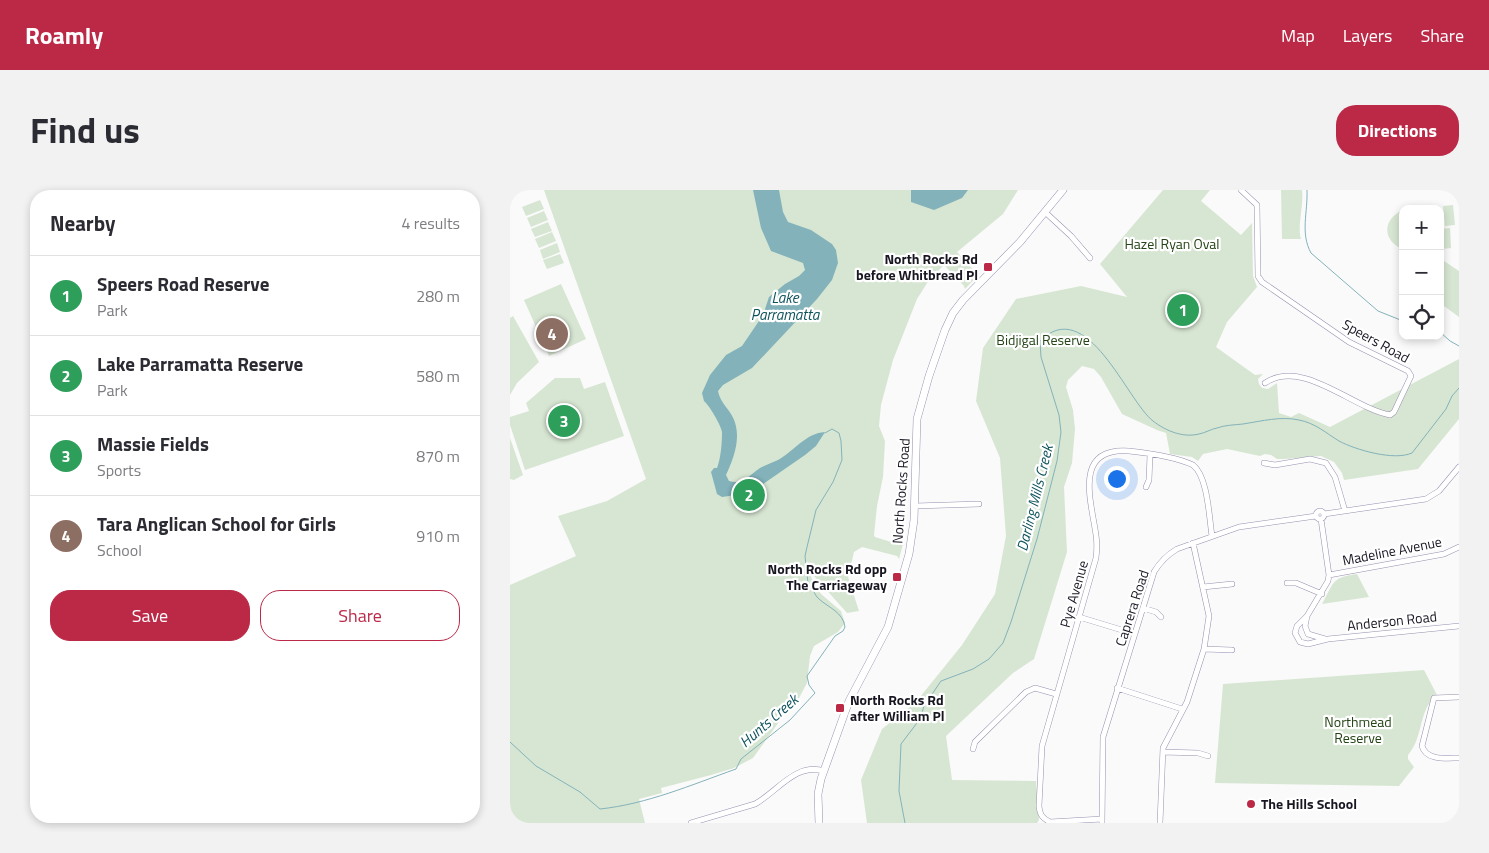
<!DOCTYPE html>
<html lang="en">
<head>
<meta charset="utf-8">
<style>
  :root { --surface:#fff; --page:#f2f2f3; --text:#2b2b33; --muted:#7c7c81; --line:#e1e1e2; --accent:#bb2947 }
  body { margin:0; font-family:"Titillium Web",sans-serif; background:var(--page); color:var(--text) }
  .controls { position:absolute; right:15px; top:15px; display:grid; overflow:hidden; border-radius:10px; box-shadow:0 2px 8px #0003 }
  .controls button { width:45px; height:45px; display:grid; place-items:center; padding:0; border:0; border-bottom:1px solid var(--line); background:var(--surface); color:var(--text); font:25px sans-serif }
  .you { position:absolute; left:606px; top:288px; width:18px; height:18px; margin:-12px; border:4px solid #fff; border-radius:50%; background:#1a73e8; box-shadow:0 0 0 8px #1a73e833 }
  .badge { display:grid; place-items:center; width:32px; height:32px; border-radius:50%; background:var(--accent); color:#fff; font-size:16px; font-weight:700 }
  .pin { position:absolute; translate:-50% -50%; border:2px solid #fff; box-shadow:0 1px 5px #0006 }
  .list { margin:0; padding:0; list-style:none }
  h2 { display:flex; justify-content:space-between; align-items:center; height:65px; margin:0; padding:0 20px; font-size:21px }
  h2 small { font-size:16px; font-weight:400; color:var(--muted) }
  .list li { display:grid; grid-template-columns:32px 1fr auto; gap:15px; align-items:center; box-sizing:border-box; height:80px; padding:0 20px; border-top:1px solid var(--line) }
  .list b { display:block; font-size:19px; white-space:nowrap }
  .list p { margin:0; font-size:16px; white-space:nowrap; color:var(--muted) }
  .list em { font-size:16px; font-style:normal; color:var(--muted) }
  .actions { display:flex; gap:10px; padding:15px 20px }
  .actions a { flex:1; padding:11px 0; border:1px solid var(--accent); border-radius:20px; text-align:center; font-size:18px; color:var(--accent) }
  .actions .main { background:var(--accent); color:#fff }
  .icon { flex:none; width:28px; height:28px; fill:none; stroke:currentColor; stroke-width:2; stroke-linecap:round; stroke-linejoin:round }
  .map { position:relative; flex:none; width:949px; height:633px; overflow:hidden; border-radius:20px }
  header { display:flex; align-items:center; gap:30px; box-sizing:border-box; height:70px; padding:0 25px; background:var(--accent); color:#fff }
  header strong { font-size:24px }
  nav { display:flex; gap:28px; margin-inline-start:auto; font-size:18px }
  .intro { display:flex; align-items:center; justify-content:space-between; box-sizing:border-box; height:120px; padding:0 30px }
  h1 { margin:0; font-size:35px }
  .button { padding:12px 22px; border-radius:20px; background:var(--accent); color:#fff; font-size:18px; font-weight:700 }
  main { display:flex; gap:30px; padding:0 30px }
  aside { flex:1; background:var(--surface); border-radius:20px; box-shadow:0 2px 8px #0003 }
  .map>svg:first-child { display:block }
</style>
</head>
<body>
<header>
<strong>Roamly</strong>
<nav><a>Map</a><a>Layers</a><a>Share</a></nav>
</header>
<div class="intro"><h1>Find us</h1><a class="button">Directions</a></div>
<main>
<aside>
<h2>Nearby<small>4 results</small></h2>
<ul class="list">
<li><span class="badge" style="background:#2e9e5b">1</span><div><b>Speers Road Reserve</b><p>Park</p></div><em>280 m</em></li>
<li><span class="badge" style="background:#2e9e5b">2</span><div><b>Lake Parramatta Reserve</b><p>Park</p></div><em>580 m</em></li>
<li><span class="badge" style="background:#2e9e5b">3</span><div><b>Massie Fields</b><p>Sports</p></div><em>870 m</em></li>
<li><span class="badge" style="background:#8d6e63">4</span><div><b>Tara Anglican School for Girls</b><p>School</p></div><em>910 m</em></li>
</ul>
<div class="actions"><a class="main">Save</a><a>Share</a></div>
</aside>
<div class="map">
<svg width="949" height="633" viewBox="0 0 949 633">
  <rect width="100%" height="100%" fill="#fafafa"/>
  <path fill="#d7e6d2" d="M34,0H508L493,24L447,62L466,83H470L455,99L454,96L434,75L419,90L407,109L383,170L371,215L369,236L375,251L373,287L367,316L364,345L365,347L391,355L393,354L389,369L387,366L352,357L344,362L338,387L349,421L337,423L304,386L297,371L295,374L305,395L311,404L331,421L335,433L328,442L304,456L300,466L297,493L289,508L271,529L243,568L224,578L201,585L151,598L152,603L129,609L135,633H0V395L66,366L48,326L97,311L136,289Z
    M653,0H700L691,11L731,45L742,33L743,86L747,97L717,132L706,157L745,185L753,184L748,189L749,194L752,198L758,199L767,193L769,223L781,227L789,223L820,237L949,169V229L908,279L834,290L832,283L824,272L811,266L775,269H767L761,265L755,264L750,266L717,259L693,264L688,271L682,267L660,264L656,243L647,240L612,224L591,187L584,179L572,176L558,190L556,197L563,220L565,239L562,273L554,297L557,362L524,469L503,483L436,546L442,590L526,591L529,630L527,633H357L351,590L372,539L406,512L452,455L485,404L496,346L490,268L466,211L473,158L506,109L571,96L617,107L590,74Z
    M771,0H792C794,15 787,37 791,49H772Z
    M30,10L34,19L16,26L12,17Z
    M943,15L945,35L935,36L933,16Z
    M893,20V59C872,51 872,29 893,20Z
    M34,21L38,30L21,37L17,28Z
    M38,32L42,41L25,47L21,39Z
    M940,38L941,58L932,59L930,39Z
    M42,42L46,51L29,58L25,49Z
    M47,53L50,62L33,69L30,60Z
    M50,64L54,73L37,79L33,70Z
    M934,71L949,81V127L930,113V76Z
    M51,94L76,149L39,166L14,110Z
    M3,126L29,172L7,193L0,205V128Z
    M45,188H70L74,199L95,192L114,246L15,280L0,235V227L19,221L16,213Z
    M0,248L13,285L4,290L0,289Z
    M847,384L859,407L812,414C825,391 821,388 847,384Z
    M914,480L927,505C908,519 914,547 898,565V569L904,577L889,596L705,593L713,494Z"/>
  <path fill="#83b2ba" d="M243,0H269L273,22L278,32L301,40L322,54L326,60L328,73L322,90L307,109L242,178L213,195L208,201C210,210 214,214 219,221C234,241 225,266 216,285L219,291C234,295 238,286 250,278C255,275 262,273 268,270C284,261 296,243 315,242L306,256L295,265L240,303L212,307L207,304L201,282L204,278H207C211,268 212,252 212,242C211,235 199,215 194,211L192,203L200,185L216,165L232,156L253,125L259,107L275,94L289,86L295,80L293,73L261,61L251,38Z
    M401,0H458L452,8L424,20L401,12Z"/>
  <g fill="none" stroke-linecap="round" stroke-linejoin="round">
    <path stroke="#83b2ba" stroke-width="1" d="M797,0C798,22 790,43 801,63L868,121L893,131
      M930,142L940,151L949,156
      M0,552L26,576L70,602L90,619C137,614 181,595 226,579L231,569L280,530L305,503L299,495L297,486L325,446L333,441L335,437C333,422 319,418 309,409C303,404 304,397 298,393L295,366L297,357L306,320L323,292L332,270L331,251L329,243L322,239L315,243
      M395,633L389,601L391,554L410,529L414,516L431,491L463,479L479,469L493,453L501,432L527,349L547,271L551,242L549,225L531,167L530,151C577,104 617,211 643,231C656,241 673,248 689,244C695,243 701,239 707,238C715,235 724,235 733,234C752,231 771,226 789,230C805,233 816,243 829,251C846,260 884,271 902,263L936,219L942,206L949,198"/>
    <g stroke="#9790af" stroke-width="6">
      <path id="minor" d="M731,0L747,15L748,86L752,92L839,152L898,181L901,186L884,222L880,225C842,218 793,168 755,193
        M535,22L561,46L580,68
        M754,273L765,275L800,269L816,273L825,287L835,321
        M636,297L639,290L640,265
        M405,316L469,314
        M806 325a4 4 0 1 1 8 0a4 4 0 1 1-8 0Z
        M814,324L916,309L929,301L949,277
        M811,329L819,385L818,391L797,426L787,436L785,443L790,452L798,454L818,449L949,436
        M819,385L934,364L949,357
        M777,393H786L812,404
        M693,397L722,394
        M633,418L646,422L651,427
        M797,426L795,436L798,444L815,449
        M569,427L625,444
        M694,459L722,460
        M607,498L672,519
        M949,507L924,508L912,556C916,571 937,568 949,568
        M463,559L465,552L516,502L525,498L546,504
        M653,562L688,563L698,566
        M592,629L540,632C532,628 530,625 529,616L532,556L586,368C587,360 587,352 586,345C581,310 563,257 619,261C638,263 666,267 683,275C698,287 699,327 702,346
        M181,633L245,614C267,602 286,572 314,581
        M592,633L593,547L644,382C650,372 657,365 667,359L729,337L806,326
        M650,633L653,558L677,512L694,459L699,426L683,353"/>
    </g>
    <g stroke="#9790af" stroke-width="8">
      <path id="secondary" d="M309,633L308,604L311,589L339,511L378,437L399,364L404,330L407,229L419,186L435,140L443,123L453,110L510,52L553,0"/>
    </g>
    <use href="#minor" stroke="#fff" stroke-width="5"/>
    <use href="#secondary" stroke="#fff" stroke-width="7"/>
  </g>
  <g fill="#bb2947" stroke="#fff" stroke-width="2">
    <rect x="473" y="72" width="10" height="10" rx="2.5"/>
    <rect x="382" y="382" width="10" height="10" rx="2.5"/>
    <rect x="325" y="513" width="10" height="10" rx="2.5"/>
    <circle cx="741" cy="614" r="5"/>
  </g>
  <g text-anchor="middle" stroke-width="4.5" stroke-linejoin="round" paint-order="stroke">
    <g font-size="14" fill="#244416" stroke="#fff">
      <text x="662" y="59">Hazel Ryan Oval</text>
      <text x="533" y="155">Bidjigal Reserve</text>
      <text x="848" y="537">Northmead<tspan x="848" dy="16">Reserve</tspan></text>
    </g>
    <g font-size="14" font-weight="bold" fill="#191622" stroke="#fff" text-anchor="end">
      <text x="468" y="74">North Rocks Rd<tspan x="468" dy="16">before Whitbread Pl</tspan></text>
      <text x="377" y="384">North Rocks Rd opp<tspan x="377" dy="16">The Carriageway</tspan></text>
      <text x="340" y="515" text-anchor="start">North Rocks Rd<tspan x="340" dy="16">after William Pl</tspan></text>
      <text x="751" y="619" text-anchor="start">The Hills School</text>
    </g>
    <g font-size="14" fill="#191622" stroke="#fff">
      <text transform="translate(866 151) rotate(29)" y="5">Speers Road</text>
      <text transform="translate(391 301) rotate(-86)" y="5">North Rocks Road</text>
      <text transform="translate(882 361) rotate(-11)" y="5">Madeline Avenue</text>
      <text transform="translate(564 404) rotate(-74)" y="5">Pye Avenue</text>
      <text transform="translate(622 418) rotate(-72)" y="5">Caprera Road</text>
      <text transform="translate(882 431) rotate(-6)" y="5">Anderson Road</text>
    </g>
    <g font-size="15" font-style="italic" fill="#0d525b" stroke="#fff">
      <text x="275" y="113">Lake<tspan x="275" dy="17">Parramatta</tspan></text>
      <text transform="translate(525 308) rotate(-76)" y="5">Darling Mills Creek</text>
      <text transform="translate(259 531) rotate(-41)" y="5">Hunts Creek</text>
    </g>
  </g>
</svg>
<div class="controls">
<button>+</button>
<button>−</button>
<button><svg class="icon" aria-label="locate" viewBox="0 0 24 24"><circle cx="12" cy="12" r="6"/><path d="M12 2v4M12 18v4M2 12h4M18 12h4"/></svg></button>
</div>
<div class="you"></div>
<div class="pin badge" style="left:673px;top:120px;background:#2e9e5b">1</div>
<div class="pin badge" style="left:239px;top:305px;background:#2e9e5b">2</div>
<div class="pin badge" style="left:54px;top:231px;background:#2e9e5b">3</div>
<div class="pin badge" style="left:42px;top:144px;background:#8d6e63">4</div>
</div>
</main>
</body>
</html>
